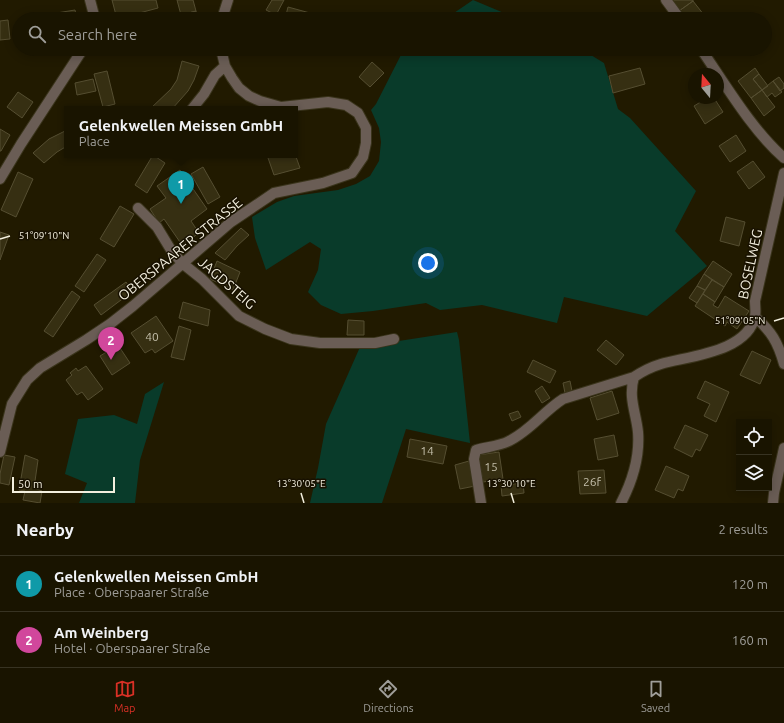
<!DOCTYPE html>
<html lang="en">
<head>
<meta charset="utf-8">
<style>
  :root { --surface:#191400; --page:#26210f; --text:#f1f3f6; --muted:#9f9e99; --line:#373322; --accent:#d93025 }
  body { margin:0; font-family:Ubuntu,sans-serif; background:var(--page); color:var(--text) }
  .controls { position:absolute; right:12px; bottom:12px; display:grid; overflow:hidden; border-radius:0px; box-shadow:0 2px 10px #0003 }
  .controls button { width:36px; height:36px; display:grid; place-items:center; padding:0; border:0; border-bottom:1px solid var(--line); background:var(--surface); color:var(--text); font:20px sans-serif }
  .compass { position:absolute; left:688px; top:68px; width:36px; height:36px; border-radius:50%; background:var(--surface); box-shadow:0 2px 10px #0003; rotate:342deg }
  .scale { position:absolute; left:12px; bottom:10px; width:103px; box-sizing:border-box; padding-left:4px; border:2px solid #f3efde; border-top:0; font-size:11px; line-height:14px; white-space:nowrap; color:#f3efde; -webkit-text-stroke:3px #181100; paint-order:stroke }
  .you { position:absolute; left:428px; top:263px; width:14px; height:14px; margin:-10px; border:3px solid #fff; border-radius:50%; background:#1a73e8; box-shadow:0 0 0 6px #1a73e833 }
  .badge { display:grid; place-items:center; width:26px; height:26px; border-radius:50%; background:var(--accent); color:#fff; font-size:13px; font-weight:700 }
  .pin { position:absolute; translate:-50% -33px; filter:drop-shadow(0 1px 2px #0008) }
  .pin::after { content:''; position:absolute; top:21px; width:14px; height:12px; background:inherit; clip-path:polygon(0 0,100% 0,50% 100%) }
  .popup { position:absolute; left:64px; top:106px; width:234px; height:52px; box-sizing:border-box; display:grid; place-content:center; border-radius:0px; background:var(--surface); filter:drop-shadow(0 1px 3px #0005); font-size:13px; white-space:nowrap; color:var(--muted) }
  .popup b { font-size:15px; color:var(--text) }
  .popup::after { content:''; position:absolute; left:50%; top:100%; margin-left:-8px; border:8px solid transparent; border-top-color:var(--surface) }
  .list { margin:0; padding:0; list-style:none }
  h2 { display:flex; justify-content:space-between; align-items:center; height:52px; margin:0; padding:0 16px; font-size:17px }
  h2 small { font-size:13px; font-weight:400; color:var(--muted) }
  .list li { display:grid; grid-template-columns:26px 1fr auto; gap:12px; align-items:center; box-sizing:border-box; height:56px; padding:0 16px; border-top:1px solid var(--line) }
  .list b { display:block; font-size:15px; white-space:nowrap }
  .list p { margin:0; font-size:13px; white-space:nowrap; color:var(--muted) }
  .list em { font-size:13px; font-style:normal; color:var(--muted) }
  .icon { flex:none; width:22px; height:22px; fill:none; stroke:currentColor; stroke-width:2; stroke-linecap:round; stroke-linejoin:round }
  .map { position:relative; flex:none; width:784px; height:503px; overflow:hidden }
  .search { position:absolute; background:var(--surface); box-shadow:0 2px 10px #0003; left:12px; right:12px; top:12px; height:44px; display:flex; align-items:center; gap:10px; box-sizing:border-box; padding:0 14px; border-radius:22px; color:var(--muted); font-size:15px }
  .sheet { height:164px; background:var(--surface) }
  nav { display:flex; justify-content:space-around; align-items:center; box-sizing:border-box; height:56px; border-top:1px solid var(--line); background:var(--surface); font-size:11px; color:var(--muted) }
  nav a { display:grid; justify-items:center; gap:2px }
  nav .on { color:var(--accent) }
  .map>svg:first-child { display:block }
</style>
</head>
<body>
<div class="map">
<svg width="784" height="503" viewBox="0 0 784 503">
  <rect width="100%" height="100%" fill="#211a00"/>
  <path fill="#093b2a" d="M473,0L518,19H419L421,15H451Z
    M404,49H581L604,63L618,109L630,118L696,191L675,231L707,266L647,316L564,297L557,323L482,305L440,310L426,303L373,311L341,314L321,305L308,292L318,270L321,249L310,242L266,270L255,238L252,217L277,202L294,196L338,190L356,184L370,176L379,161L381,142L379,128L371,110L376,104Z
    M457,332L459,340L470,443L406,429L382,503H310L318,468L326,424L360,347Z
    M164,382L140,460L135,503H79L87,483L65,474L78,419L114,415L137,424L145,394Z"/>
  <path fill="#362f12" stroke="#554e31" d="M112,0H156L158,8L117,19Z
    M177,0H193L196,11L181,15Z
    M272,0H284L276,15L266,10Z
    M672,0H693V1L679,11Z
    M693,1L704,15L698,19H685L679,11Z
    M288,7L321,16L320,19H285Z
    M75,10L77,19H39L38,16Z
    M196,11L198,19H182L181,15Z
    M8,20L10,39L0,40V21Z
    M182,61L199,66L194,80L188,91L172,109H150L171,89L177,80Z
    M372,62L384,73L370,87L359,77Z
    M640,68L645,84L613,93L609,76Z
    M755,68L759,74L753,79L762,90L751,98L738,81Z
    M107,71L115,104L103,107L94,74Z
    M759,74L768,86L762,90L753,79Z
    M779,77L784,84V88L780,91L773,81Z
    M93,79L96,91L77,95L75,83Z
    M773,81L782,92L775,97L772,93L767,97L762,90Z
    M762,90L775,107L764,116L751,98Z
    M18,92L33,102L22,118L7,107Z
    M707,98H714L723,112L705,124L694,106Z
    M0,129L10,135L1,151H0Z
    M67,130V146L57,152L44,163L33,153L49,139Z
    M736,135L746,151L730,162L719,146Z
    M295,154L300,168L274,175L267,155H295Z
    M153,155L165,163L147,193L135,185Z
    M753,161L765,177L749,189L737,172Z
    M203,167L220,197L208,204L191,174Z
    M180,170L207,209L191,221L199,233L182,245L164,219L159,223L150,209L166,198L157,186Z
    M18,172L33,179L16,217L1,210Z
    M120,206L134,214L114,247L100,239Z
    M726,217L745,222L739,246L720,241Z
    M241,228L249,235L237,246L225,260L215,253Z
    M0,232L9,235L0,260Z
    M97,254L106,260L84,292L75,286Z
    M217,261L240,272L233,290L210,279Z
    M713,261L732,274L724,287L704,274Z
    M704,274L712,280L705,290L697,286Z
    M712,280L724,287L715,302L703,294Z
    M126,282L133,291L101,315L94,305Z
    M697,286L705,290L697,303L689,298Z
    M72,291L80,297L53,337L44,331Z
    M703,294L715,302L713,305L718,308L725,296L749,311L737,329L727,322L725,326L695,306Z
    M183,302L210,310L208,326L179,318Z
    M156,316L173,341L155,353L152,349L145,353L131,333Z
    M348,320L364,321V335H347Z
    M179,326L191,330L184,360L171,357Z
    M606,340L624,355L616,365L597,350Z
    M118,345L130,363L112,375L100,356Z
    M752,351L771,360L760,384L740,375Z
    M533,360L556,371L550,383L527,372Z
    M86,366L103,389L88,400L82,392L77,395L66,380L72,375L70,373L76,368L78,371Z
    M570,381L572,391L565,393L563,383Z
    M705,381L729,392L716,422L704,416L710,404L697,398Z
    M542,386L550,398L542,403L535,391Z
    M612,391L619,413L597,420L590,398Z
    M518,411L521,417L512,421L509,414Z
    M685,425L708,435L700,451L696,449L692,457L674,448Z
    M614,435L618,456L598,460L594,439Z
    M410,439L447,446L443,464L407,457Z
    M499,452L503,479L483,482L478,455Z
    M4,455L15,457L9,485L0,483V474Z
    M25,455L38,460L34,488L42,491L40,503L23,500L25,491L19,490Z
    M469,461L475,486L460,489L455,465Z
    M666,466L689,476L683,491L678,489L674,498L655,490Z
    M604,470L606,493L580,494L578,471Z
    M523,483L524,493L502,496L501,485Z"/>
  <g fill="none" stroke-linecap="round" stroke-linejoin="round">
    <g stroke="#3a341b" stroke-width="12">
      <path id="minor" d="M90,0L95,19
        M666,0L680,19
        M222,19L228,0
        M701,49C725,84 752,130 784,158
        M192,109L204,94L215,75L225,66
        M0,179L21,144L83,49
        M138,208L157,227L171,250L182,263L202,279L239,316L265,329L291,339L320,343H375L394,339
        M755,317C771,331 778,342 784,364
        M0,452L12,404L27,380L40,368L86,340L110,324L133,306L231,222L274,193L323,183L352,173L363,157L366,143V128L358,113L346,105L328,102L281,107L260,101L249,96L239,88L232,78L225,66L221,49
        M481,503L474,459L476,450C486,447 500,446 509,441C530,431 544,411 563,399L634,377
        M621,503C633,480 640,458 638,432C636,412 628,398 634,377C643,371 651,367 661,364C689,356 748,352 755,316C756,312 755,306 755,301L784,173
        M773,503L774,493L784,448"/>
    </g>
    <use href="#minor" stroke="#6a5d55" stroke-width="10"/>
  </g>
  <path fill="none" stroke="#f3efde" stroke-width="1.5" d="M0,239L10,236M774,321L784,318M301,493L304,503M511,493L514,503"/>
  <g text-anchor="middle" stroke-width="3" stroke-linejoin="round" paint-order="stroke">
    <g font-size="12" fill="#c4bfab">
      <text x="152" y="341">40</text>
      <text x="427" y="455">14</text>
      <text x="491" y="471">15</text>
      <text x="592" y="486">26f</text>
    </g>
    <g font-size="14" fill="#f3efde" stroke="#181100">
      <text transform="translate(180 249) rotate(-39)" y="5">OBERSPAARER STRASSE</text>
      <text transform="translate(750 264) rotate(-78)" y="5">BOSELWEG</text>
      <text transform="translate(227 283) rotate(41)" y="5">JAGDSTEIG</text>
    </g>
  </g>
  <g font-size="10" text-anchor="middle" fill="#f3efde" stroke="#181100" stroke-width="3" stroke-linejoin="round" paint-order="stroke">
    <text x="44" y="239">51°09'10"N</text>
    <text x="740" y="324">51°09'05"N</text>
    <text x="301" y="487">13°30'05"E</text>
    <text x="511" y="487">13°30'10"E</text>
  </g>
</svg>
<div class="controls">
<button><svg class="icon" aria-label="locate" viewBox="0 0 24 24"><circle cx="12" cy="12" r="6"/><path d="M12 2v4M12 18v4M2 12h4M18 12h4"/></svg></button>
<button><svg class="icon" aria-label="layers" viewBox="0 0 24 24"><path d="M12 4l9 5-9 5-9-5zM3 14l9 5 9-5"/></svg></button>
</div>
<svg class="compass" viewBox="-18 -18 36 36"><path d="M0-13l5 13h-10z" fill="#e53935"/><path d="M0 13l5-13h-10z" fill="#9f9e99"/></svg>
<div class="scale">50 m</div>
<div class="you"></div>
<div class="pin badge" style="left:181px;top:204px;background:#0f9aa8">1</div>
<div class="popup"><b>Gelenkwellen Meissen GmbH</b>Place</div>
<div class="pin badge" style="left:111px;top:360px;background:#d1479c">2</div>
<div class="search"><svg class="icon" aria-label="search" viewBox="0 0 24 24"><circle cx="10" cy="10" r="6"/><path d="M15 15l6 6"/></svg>Search here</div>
</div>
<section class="sheet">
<h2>Nearby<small>2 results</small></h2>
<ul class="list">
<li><span class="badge" style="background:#0f9aa8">1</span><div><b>Gelenkwellen Meissen GmbH</b><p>Place · Oberspaarer Straße</p></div><em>120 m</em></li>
<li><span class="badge" style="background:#d1479c">2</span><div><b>Am Weinberg</b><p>Hotel · Oberspaarer Straße</p></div><em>160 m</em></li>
</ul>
</section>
<nav>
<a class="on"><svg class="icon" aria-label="map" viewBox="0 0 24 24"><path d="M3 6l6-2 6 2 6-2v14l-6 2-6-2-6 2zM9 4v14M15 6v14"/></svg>Map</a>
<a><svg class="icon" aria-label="directions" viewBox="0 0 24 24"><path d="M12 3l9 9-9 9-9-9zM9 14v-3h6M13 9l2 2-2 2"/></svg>Directions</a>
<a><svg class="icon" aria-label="saved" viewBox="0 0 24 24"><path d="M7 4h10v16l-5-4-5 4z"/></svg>Saved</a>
</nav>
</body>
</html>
